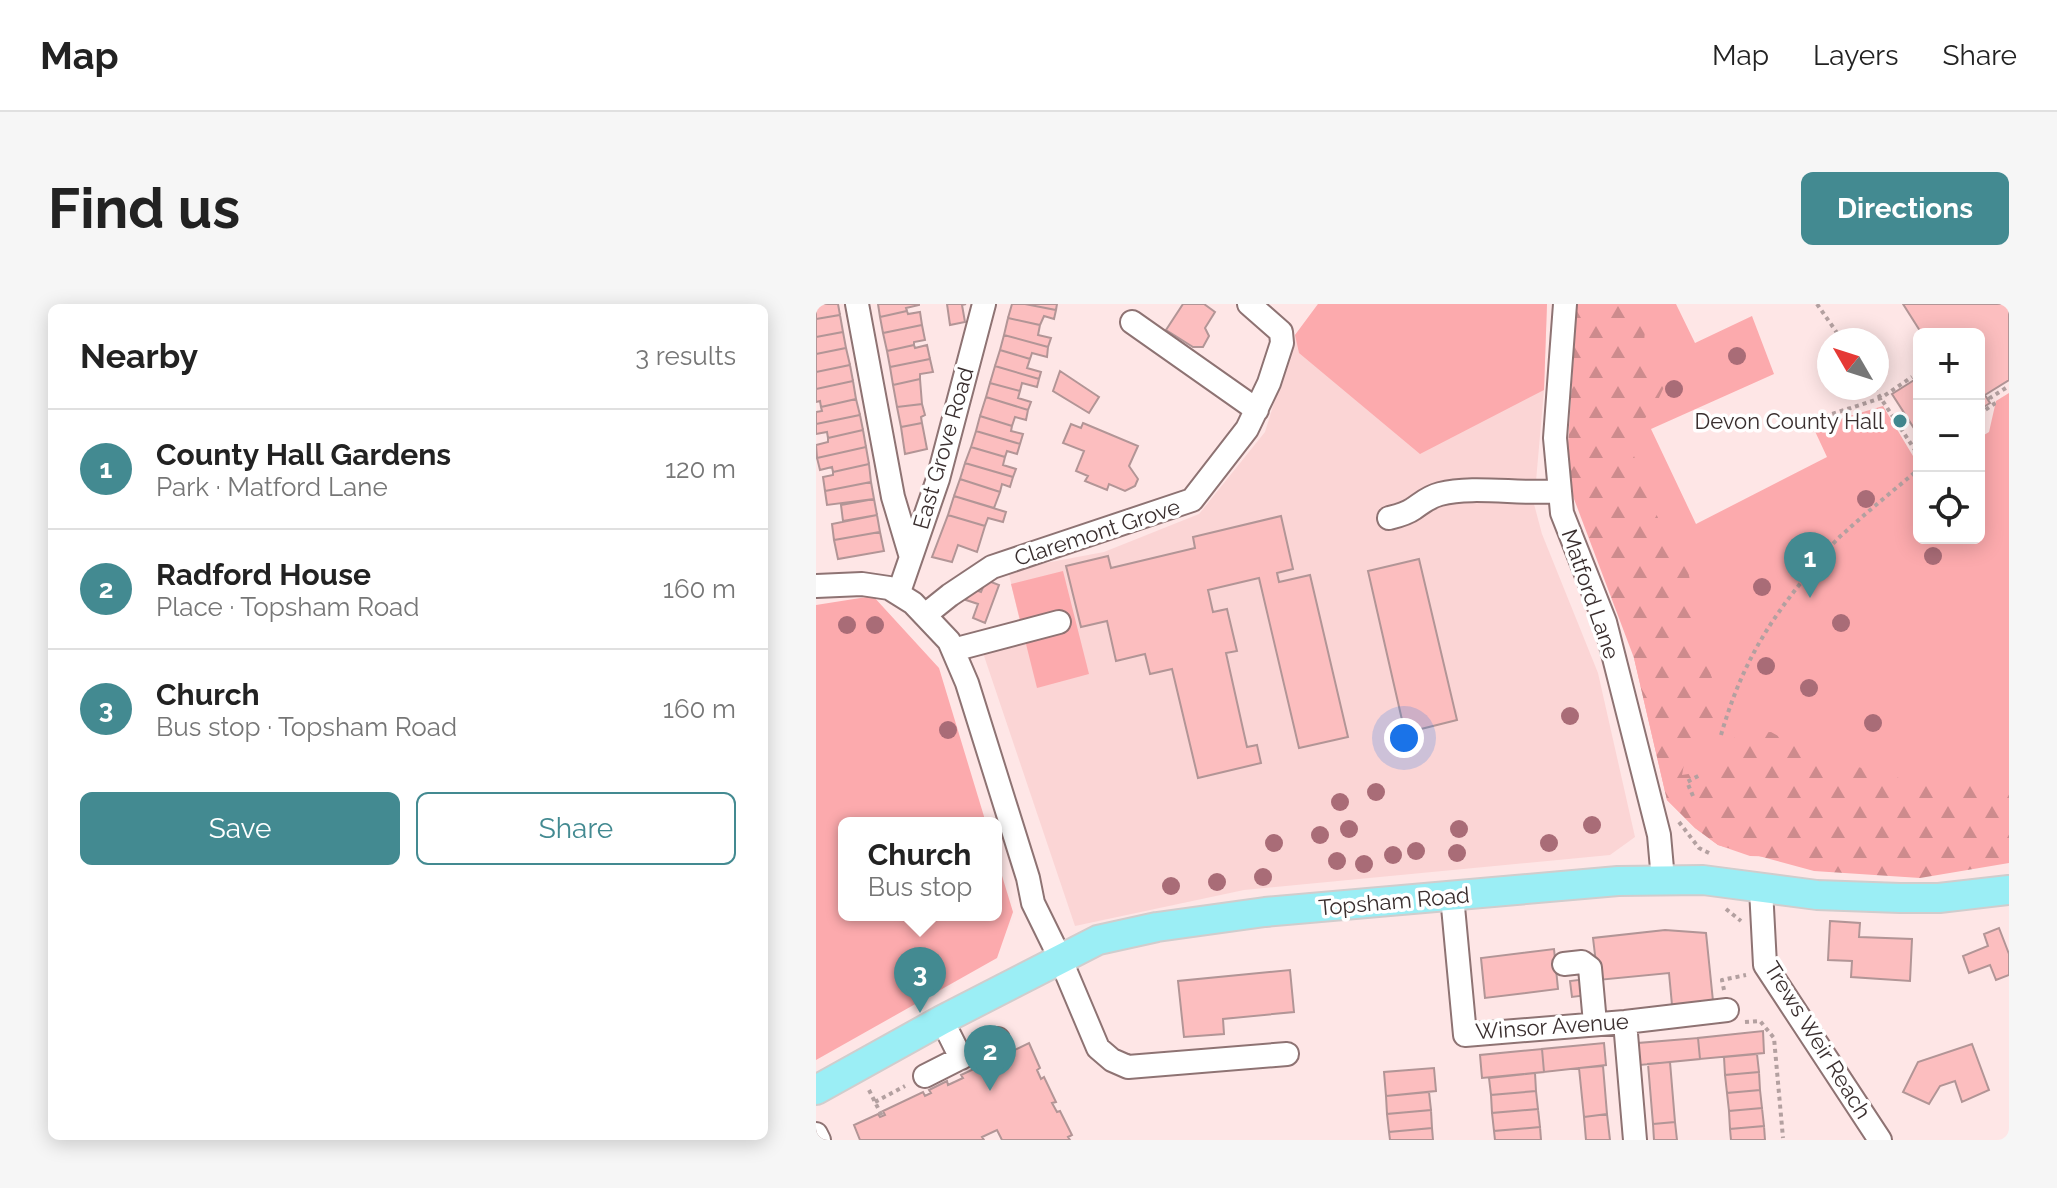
<!DOCTYPE html>
<html lang="en">
<head>
<meta charset="utf-8">
<style>
  :root { --surface:#fff; --page:#f6f6f6; --text:#222; --muted:#767676; --line:#e0e0e0; --accent:#438a91 }
  body { margin:0; font-family:Raleway,sans-serif; background:var(--page); color:var(--text) }
  .controls { position:absolute; right:24px; top:24px; display:grid; overflow:hidden; border-radius:12px; box-shadow:0 4px 20px #0003 }
  .controls button { width:72px; height:72px; display:grid; place-items:center; padding:0; border:0; border-bottom:2px solid var(--line); background:var(--surface); color:var(--text); font:40px sans-serif }
  .compass { position:absolute; left:1001px; top:24px; width:72px; height:72px; border-radius:50%; background:var(--surface); box-shadow:0 4px 20px #0003; rotate:309deg }
  .you { position:absolute; left:588px; top:434px; width:28px; height:28px; margin:-20px; border:6px solid #fff; border-radius:50%; background:#1a73e8; box-shadow:0 0 0 12px #1a73e833 }
  .badge { display:grid; place-items:center; width:52px; height:52px; border-radius:50%; background:var(--accent); color:#fff; font-size:26px; font-weight:700 }
  .pin { position:absolute; translate:-50% -66px; filter:drop-shadow(0 2px 4px #0008) }
  .pin::after { content:''; position:absolute; top:42px; width:28px; height:24px; background:inherit; clip-path:polygon(0 0,100% 0,50% 100%) }
  .popup { position:absolute; left:22px; top:513px; width:164px; height:104px; box-sizing:border-box; display:grid; place-content:center; border-radius:12px; background:var(--surface); filter:drop-shadow(0 2px 6px #0005); font-size:26px; white-space:nowrap; color:var(--muted) }
  .popup b { font-size:30px; color:var(--text) }
  .popup::after { content:''; position:absolute; left:50%; top:100%; margin-left:-16px; border:16px solid transparent; border-top-color:var(--surface) }
  .list { margin:0; padding:0; list-style:none }
  h2 { display:flex; justify-content:space-between; align-items:center; height:104px; margin:0; padding:0 32px; font-size:34px }
  h2 small { font-size:26px; font-weight:400; color:var(--muted) }
  .list li { display:grid; grid-template-columns:52px 1fr auto; gap:24px; align-items:center; box-sizing:border-box; height:120px; padding:0 32px; border-top:2px solid var(--line) }
  .list b { display:block; font-size:30px; white-space:nowrap }
  .list p { margin:0; font-size:26px; white-space:nowrap; color:var(--muted) }
  .list em { font-size:26px; font-style:normal; color:var(--muted) }
  .actions { display:flex; gap:16px; padding:24px 32px }
  .actions a { flex:1; padding:18px 0; border:2px solid var(--accent); border-radius:12px; text-align:center; font-size:28px; color:var(--accent) }
  .actions .main { background:var(--accent); color:#fff }
  .icon { flex:none; width:44px; height:44px; fill:none; stroke:currentColor; stroke-width:2; stroke-linecap:round; stroke-linejoin:round }
  .map { position:relative; flex:none; width:1193px; height:836px; overflow:hidden; border-radius:12px }
  header { display:flex; align-items:center; gap:48px; box-sizing:border-box; height:112px; padding:0 40px; background:var(--surface); border-bottom:2px solid var(--line) }
  header strong { font-size:38px }
  nav { display:flex; gap:44px; margin-inline-start:auto; font-size:28px }
  .intro { display:flex; align-items:center; justify-content:space-between; box-sizing:border-box; height:192px; padding:0 48px }
  h1 { margin:0; font-size:56px }
  .button { padding:20px 36px; border-radius:12px; background:var(--accent); color:#fff; font-size:28px; font-weight:700 }
  main { display:flex; gap:48px; padding:0 48px }
  aside { flex:1; background:var(--surface); border-radius:12px; box-shadow:0 4px 20px #0003 }
  .map>svg:first-child { display:block }
</style>
</head>
<body>
<header>
<strong>Map</strong>
<nav><a>Map</a><a>Layers</a><a>Share</a></nav>
</header>
<div class="intro"><h1>Find us</h1><a class="button">Directions</a></div>
<main>
<aside>
<h2>Nearby<small>3 results</small></h2>
<ul class="list">
<li><span class="badge">1</span><div><b>County Hall Gardens</b><p>Park · Matford Lane</p></div><em>120 m</em></li>
<li><span class="badge">2</span><div><b>Radford House</b><p>Place · Topsham Road</p></div><em>160 m</em></li>
<li><span class="badge">3</span><div><b>Church</b><p>Bus stop · Topsham Road</p></div><em>160 m</em></li>
</ul>
<div class="actions"><a class="main">Save</a><a>Share</a></div>
</aside>
<div class="map">
<svg width="1193" height="836" viewBox="0 0 1193 836">
  <defs>
    <pattern id="forest-firs" width="22" height="20" patternUnits="userSpaceOnUse" patternTransform="scale(2)"><rect width="22" height="20" fill="#fcaaad"/><path d="M5 1l3.5 6h-7zM16 11l3.5 6h-7z" fill="#cd8b8d"/></pattern>
  </defs>
  <rect width="100%" height="100%" fill="#fee6e6"/>
  <path fill="#fbd5d5" d="M502,0H731L728,86L718,200L726,230L782,369L819,533L794,551L428,586L259,622L163,337L206,327L192,266L288,248L383,210L449,128L479,31Z"/>
  <path fill="#fcaaad" d="M502,0H731L728,86L604,150L483,49L479,31Z
    M761,0H860L879,39L936,12L958,70L835,125L880,220L1011,153L997,123L1067,102L1103,162V234H1163V134L1173,128L1180,97L1193,89V559L934,552L902,541L879,524L851,496L818,354Z
    M247,267L273,370L221,384L195,280Z
    M57,292L123,364L170,519H28V611H180V552L197,608L181,654L0,756V301Z"/>
  <path fill="url(#forest-firs)" d="M761,0H831L828,39L832,62L849,66V81L841,98L827,117L817,149L832,193L856,243L871,261L875,282L876,314L904,398L897,419L885,440L869,455L866,471L891,467L901,446L924,430L955,428L994,450L1105,480L1151,479L1193,473V559L1104,574L998,567L902,541L879,524L851,496L818,354L755,187L751,155Z"/>
  <path fill="#fcbebf" stroke="#b29596" stroke-width="2" d="M0,0H22L24,11L0,15Z
    M62,0H103V1L90,4L91,7L64,13Z
    M131,0H150L146,1L149,18L134,21Z
    M196,0H209L240,6L238,15L228,12L224,21L192,14Z
    M209,0H241L240,6Z
    M367,0H388L399,8L389,24L393,32L387,43H377L350,26Z
    M1087,0H1193V76L1169,91L1174,99L1163,106V30H1106Z
    M91,7L92,10L104,8L106,21L67,29L64,13Z
    M24,11L27,28L0,33V15Z
    M192,14L224,21L222,31L235,34L232,43L188,31Z
    M106,21L109,36L98,38V41L71,47L67,29Z
    M27,28L30,44L0,50V33Z
    M188,31L232,43L231,53L216,49L214,55L184,46Z
    M98,41L99,44L111,41L114,55L74,63L71,47Z
    M30,44L34,61L0,68V50Z
    M184,46L214,55L211,64L225,68L223,75L179,62Z
    M114,55L117,68L104,70V75L77,81L74,63Z
    M34,61L37,77L0,85V68Z
    M179,62L223,75L221,83L206,79L204,87L174,79Z
    M244,67L283,93L273,109L237,87Z
    M1103,73V132L1076,90Z
    M104,75L106,100L81,103L77,81Z
    M37,77L40,95L5,103L4,97L0,98V85Z
    M174,79L204,87L202,94L215,98L212,106L170,93Z
    M170,93L212,106L210,116L199,113L196,122L164,112Z
    M40,95L44,111L0,120V108L6,107L5,103Z
    M106,100L109,111L105,113L106,119L85,123L81,103Z
    M44,111L47,126L12,134L11,128L0,130V120Z
    M164,112L196,122L195,127L207,130L204,140L160,127Z
    M106,119L111,145L89,150L85,123Z
    M267,119L322,142L313,162L322,175L319,182L309,187L293,180L291,186L269,177L272,172L260,167L268,147L247,139L255,120L265,124Z
    M47,126L50,143L1,154L0,141L12,138V134Z
    M160,127L204,140L201,150L191,147L189,153L155,143Z
    M50,143L53,160L17,168L16,163L4,166L1,154Z
    M155,143L189,153L187,161L200,165L197,173L149,159Z
    M149,159L197,173L194,183L186,180L184,188L144,175Z
    M53,160L55,178L9,187L7,173L17,171V168Z
    M144,175L184,188L178,204L138,192Z
    M55,178L58,195L11,201L9,187Z
    M138,192L190,208L187,218L172,214L169,222L132,211Z
    M58,195L61,211L27,217L25,201Z
    M61,211L64,228L18,236L16,220Z
    M132,211L169,222L161,248L142,241L136,258L116,253Z
    M465,212L477,265L461,269L463,278L494,271L532,433L483,444L443,274L392,286L397,308L411,305L421,347L410,349L431,443L441,441L445,459L382,474L356,365L334,370L329,350L300,357L291,317L265,323L250,262L292,252L295,264L379,244L377,233Z
    M64,228L68,247L22,255L18,236Z
    M603,255L641,416L589,429L552,267Z
    M170,276L183,281L169,319L157,314L162,300L150,296L154,284L165,288Z
    M1014,617L1044,619L1043,633L1096,635L1094,677L1035,673L1036,657L1012,656Z
    M1183,624L1193,650V671L1180,676L1174,661L1153,669L1147,652L1172,642L1168,630Z
    M849,626L890,629L897,697L856,701L853,669L782,676L777,634Z
    M738,645L742,685L669,694L665,654Z
    M474,666L478,708L407,715L408,730L368,733L362,677Z
    M770,675L772,691L756,693L754,677Z
    M947,727L948,749L884,755L882,734Z
    M882,734L884,755L824,761L822,739Z
    M213,739L224,764L221,766L225,775L228,773L240,798L236,799L241,808L244,807L256,831L252,833L254,836H186L181,826L166,833L168,836H44L38,821L62,810L64,813L69,811L67,807L107,788L109,792L115,789L113,786L131,777L132,781L147,774L145,771L179,755L181,759L186,756L184,753Z
    M788,739L790,761L728,768L726,745Z
    M1156,740L1173,786L1146,798L1139,777L1124,782L1113,800L1087,788L1102,758Z
    M726,745L728,768L666,774L664,751Z
    M941,750L943,768L909,771L908,753Z
    M854,758L859,818L837,820L832,760Z
    M787,762L791,810L768,813L763,764Z
    M618,764L620,787L570,792L568,768Z
    M943,768L944,786L911,789L909,771Z
    M719,769L720,787L675,791L673,774Z
    M944,786L946,804L913,807L911,789Z
    M720,787L722,805L676,809L675,791Z
    M613,788L615,806L571,810L570,792Z
    M946,804L948,822L914,825L913,807Z
    M722,805L724,823L678,827L676,809Z
    M615,806L616,824L573,828L571,810Z
    M791,810L794,836H770L768,813Z
    M859,818L861,836H838L837,820Z
    M948,822L949,836H915L914,825Z
    M724,823L725,836H679L678,827Z
    M616,824L617,836H574L573,828Z"/>
  <g fill="none" stroke-linecap="round" stroke-linejoin="round">
    <g stroke="#8e7373" stroke-width="26">
      <path id="minor" d="M41,0L77,193L94,250
        M749,0L739,134L746,209L789,318L843,531L847,576
        M316,18L441,106
        M573,214C581,212 590,210 597,205C606,199 612,193 624,190C658,181 706,191 743,187
        M0,282L46,280L73,284L97,299L133,337L151,379L212,574L217,599L244,654L282,744L296,756L312,763L471,750
        M83,288L122,175L168,0
        M109,311L134,291L176,263L376,196L431,125L453,79L466,39L465,28L433,0
        M137,346L243,318
        M945,585L949,661L1064,836
        M636,592L649,731L809,718L911,706
        M748,660L766,658L774,664L779,719
        M126,716L145,754
        M809,718L819,836
        M109,772L182,735
        M0,830L3,836"/>
    </g>
    <g stroke="#d0cdcd" stroke-width="32">
      <path id="major" d="M0,786L126,716L282,636L341,623L449,608L802,577L887,576L1001,591L1084,594H1123L1193,586"/>
    </g>
    <path stroke="#b3a0a0" stroke-width="4" stroke-dasharray="4 4" stroke-linecap="butt" d="M1001,0L1026,36
      M1058,84L1103,152
      M1163,110L1178,100L1174,94L1193,82
      M1001,115L1065,94L1096,73
      M905,431C923,369 947,325 988,275C1001,259 1013,242 1028,229C1052,207 1078,186 1103,165
      M877,492L871,478L884,471
      M863,518L883,544L895,550
      M910,605L925,617
      M908,686L906,676L930,671
      M929,718L944,717L958,734L967,834
      M53,786L66,812
      M59,798L89,782"/>
    <use href="#minor" stroke="#fff" stroke-width="22"/>
    <use href="#major" stroke="#9beef5" stroke-width="28"/>
  </g>
  <g fill="#a96c77">
    <circle cx="921" cy="52" r="9"/>
    <circle cx="858" cy="85" r="9"/>
    <circle cx="1050" cy="195" r="9"/>
    <circle cx="1117" cy="252" r="9"/>
    <circle cx="946" cy="283" r="9"/>
    <circle cx="1025" cy="319" r="9"/>
    <circle cx="31" cy="321" r="9"/>
    <circle cx="59" cy="321" r="9"/>
    <circle cx="950" cy="362" r="9"/>
    <circle cx="993" cy="384" r="9"/>
    <circle cx="754" cy="412" r="9"/>
    <circle cx="1057" cy="419" r="9"/>
    <circle cx="132" cy="426" r="9"/>
    <circle cx="560" cy="488" r="9"/>
    <circle cx="524" cy="498" r="9"/>
    <circle cx="776" cy="521" r="9"/>
    <circle cx="533" cy="525" r="9"/>
    <circle cx="643" cy="525" r="9"/>
    <circle cx="504" cy="531" r="9"/>
    <circle cx="458" cy="539" r="9"/>
    <circle cx="733" cy="539" r="9"/>
    <circle cx="600" cy="547" r="9"/>
    <circle cx="641" cy="549" r="9"/>
    <circle cx="577" cy="551" r="9"/>
    <circle cx="521" cy="557" r="9"/>
    <circle cx="548" cy="560" r="9"/>
    <circle cx="447" cy="573" r="9"/>
    <circle cx="401" cy="578" r="9"/>
    <circle cx="355" cy="582" r="9"/>
  </g>
  <circle fill="#438a91" stroke="#fff" stroke-width="3" cx="1084" cy="117" r="8"/>
  <g text-anchor="middle" stroke-width="7" stroke-linejoin="round" paint-order="stroke">
    <g font-size="22" fill="#3a2f2f" stroke="#fff" text-anchor="end">
      <text x="1068" y="125">Devon County Hall</text>
    </g>
    <g font-size="22" fill="#3a2f2f" stroke="#fff">
      <text transform="translate(127 144) rotate(-74)" y="8">East Grove Road</text>
      <text transform="translate(281 228) rotate(-18)" y="8">Claremont Grove</text>
      <text transform="translate(775 290) rotate(71)" y="8">Matford Lane</text>
      <text transform="translate(578 597) rotate(-5)" y="8">Topsham Road</text>
      <text transform="translate(736 722) rotate(-4)" y="8">Winsor Avenue</text>
      <text transform="translate(1002 736) rotate(58)" y="8">Trews Weir Reach</text>
    </g>
  </g>
</svg>
<div class="controls">
<button>+</button>
<button>−</button>
<button><svg class="icon" aria-label="locate" viewBox="0 0 24 24"><circle cx="12" cy="12" r="6"/><path d="M12 2v4M12 18v4M2 12h4M18 12h4"/></svg></button>
</div>
<svg class="compass" viewBox="-18 -18 36 36"><path d="M0-13l5 13h-10z" fill="#e53935"/><path d="M0 13l5-13h-10z" fill="#767676"/></svg>
<div class="you"></div>
<div class="pin badge" style="left:994px;top:294px">1</div>
<div class="pin badge" style="left:174px;top:787px">2</div>
<div class="pin badge" style="left:104px;top:709px">3</div>
<div class="popup"><b>Church</b>Bus stop</div>
</div>
</main>
</body>
</html>
